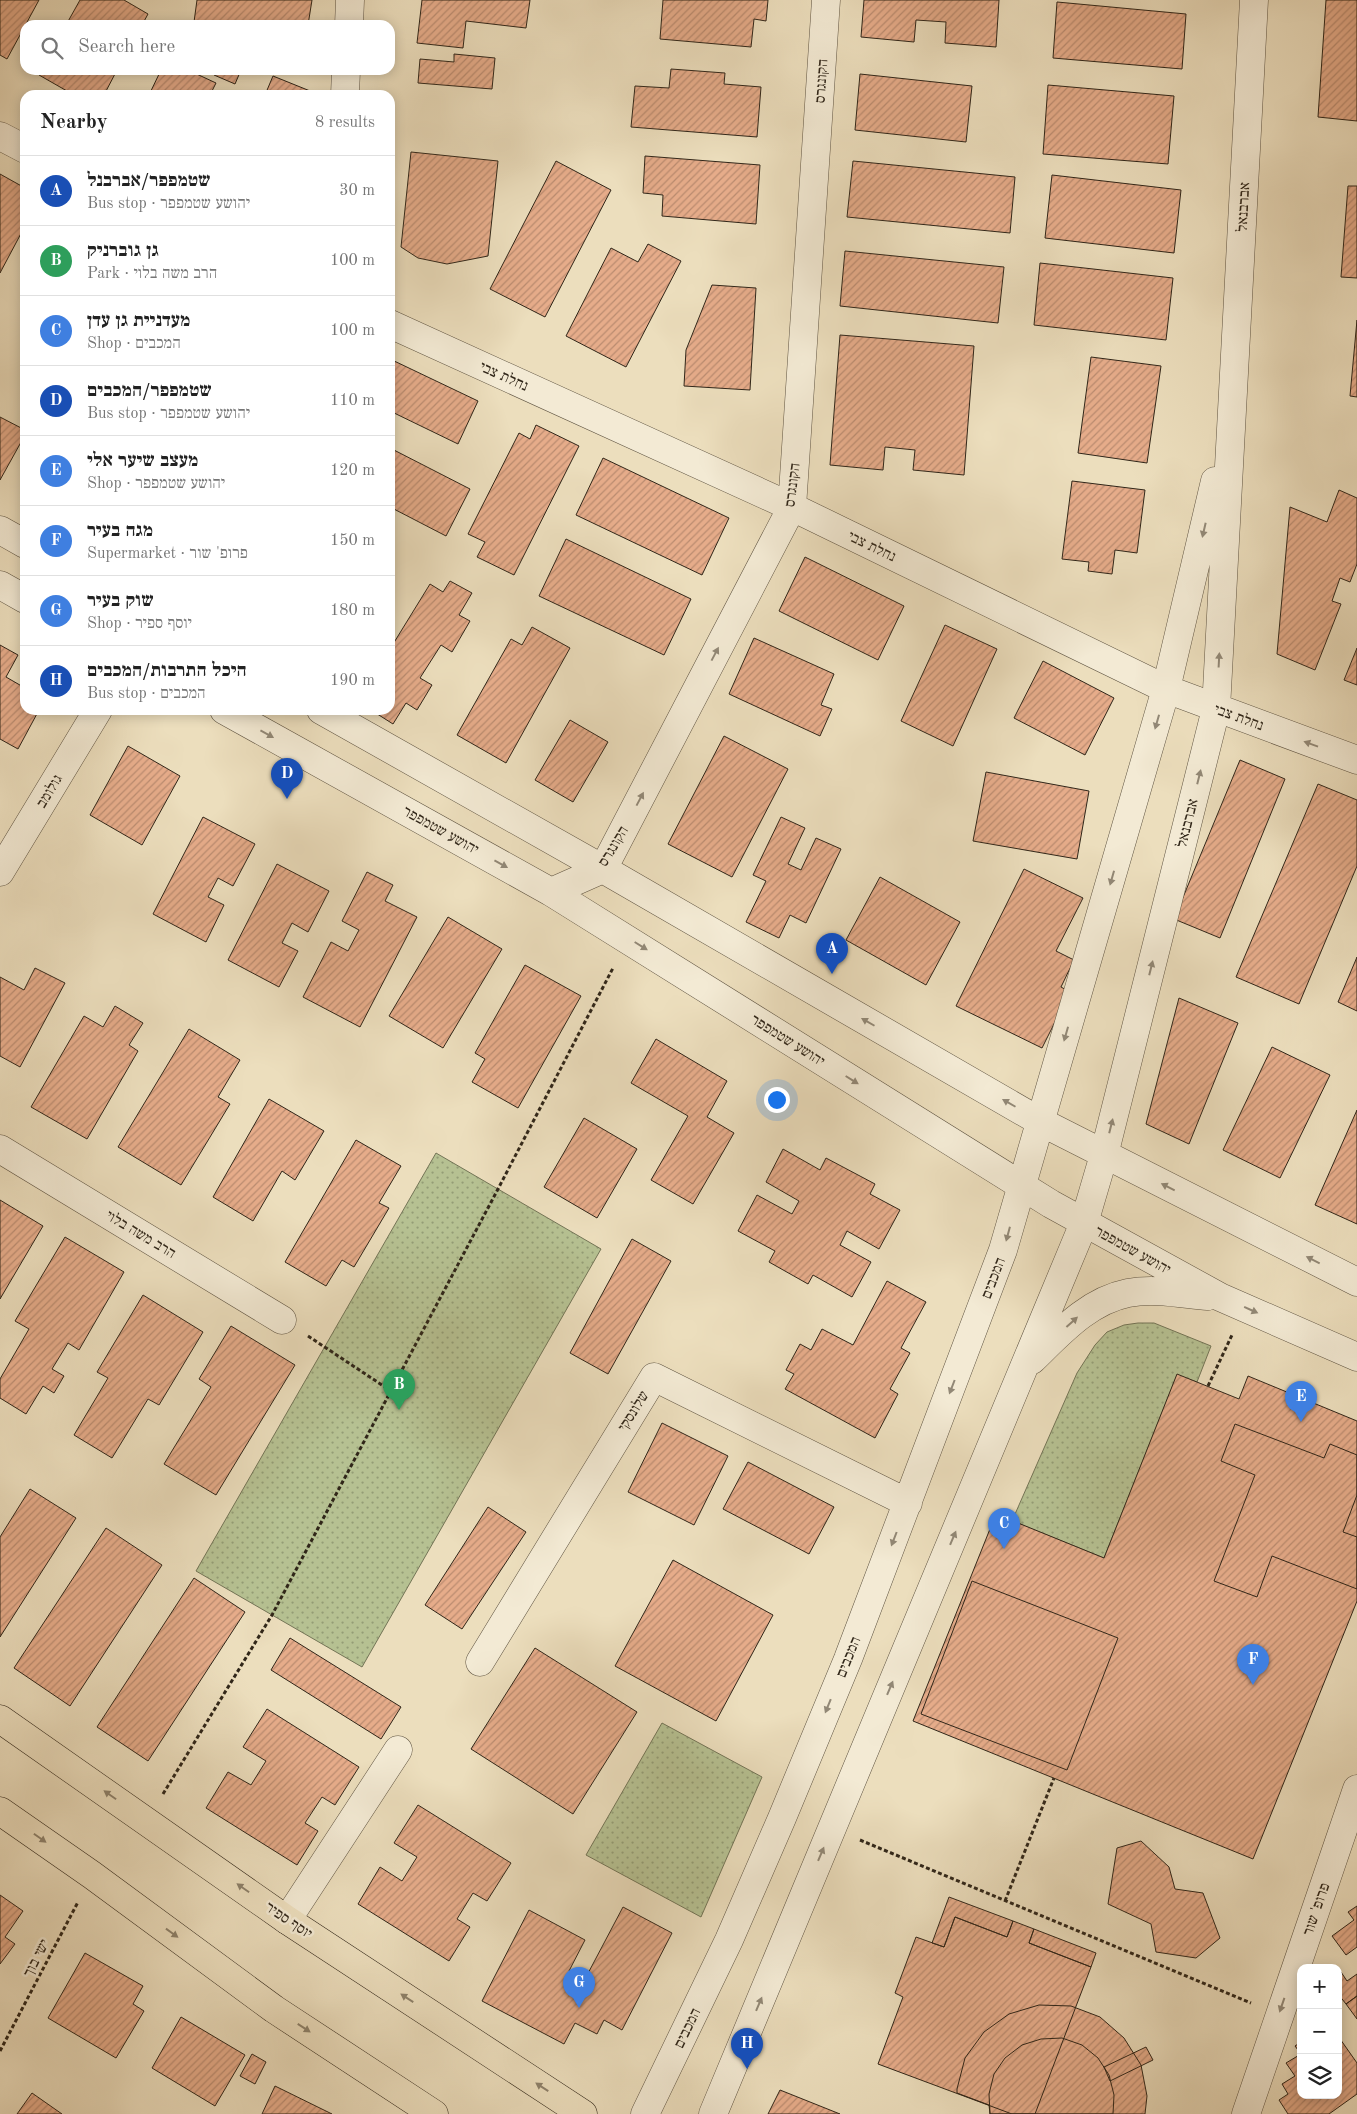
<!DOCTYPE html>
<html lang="en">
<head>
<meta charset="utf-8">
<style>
  :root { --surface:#fff; --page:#f2f2f2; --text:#222; --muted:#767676; --line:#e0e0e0; --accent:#8f2418 }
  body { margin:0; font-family:"Old Standard TT","Frank Ruhl Libre",serif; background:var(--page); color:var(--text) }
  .controls { position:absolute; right:15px; bottom:15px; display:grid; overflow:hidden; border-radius:10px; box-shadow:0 2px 12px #0003 }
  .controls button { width:45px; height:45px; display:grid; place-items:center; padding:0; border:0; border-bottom:1px solid var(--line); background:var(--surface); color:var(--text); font:25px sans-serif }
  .you { position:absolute; left:776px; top:1099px; width:18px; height:18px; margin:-12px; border:4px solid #fff; border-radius:50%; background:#1a73e8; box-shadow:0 0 0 8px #1a73e833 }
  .badge { display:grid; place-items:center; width:32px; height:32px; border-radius:50%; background:var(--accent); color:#fff; font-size:16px; font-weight:700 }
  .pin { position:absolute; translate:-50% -41px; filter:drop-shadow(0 1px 2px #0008) }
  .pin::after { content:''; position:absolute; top:26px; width:18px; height:15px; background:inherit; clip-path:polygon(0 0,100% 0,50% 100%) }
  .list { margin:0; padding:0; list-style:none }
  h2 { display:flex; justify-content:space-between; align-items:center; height:65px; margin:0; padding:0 20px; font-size:21px }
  h2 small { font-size:16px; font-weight:400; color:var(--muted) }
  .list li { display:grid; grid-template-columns:32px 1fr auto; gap:15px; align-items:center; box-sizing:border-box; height:70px; padding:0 20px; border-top:1px solid var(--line) }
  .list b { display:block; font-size:19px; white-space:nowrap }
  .list p { margin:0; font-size:16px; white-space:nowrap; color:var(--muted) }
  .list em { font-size:16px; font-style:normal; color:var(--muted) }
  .icon { flex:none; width:28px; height:28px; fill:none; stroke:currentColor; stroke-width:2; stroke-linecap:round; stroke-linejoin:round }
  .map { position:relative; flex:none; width:1357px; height:2114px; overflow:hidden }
  .search { position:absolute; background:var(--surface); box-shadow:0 2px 12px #0003; left:20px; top:20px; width:375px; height:55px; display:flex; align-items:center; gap:12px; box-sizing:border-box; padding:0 18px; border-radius:15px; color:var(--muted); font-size:19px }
  .panel { position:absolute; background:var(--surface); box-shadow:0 2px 12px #0003; left:20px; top:90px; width:375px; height:625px; border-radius:15px }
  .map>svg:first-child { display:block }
</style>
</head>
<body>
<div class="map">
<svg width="1357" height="2114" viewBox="0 0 1357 2114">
  <defs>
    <pattern id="green-dots" width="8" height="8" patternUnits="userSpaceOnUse" patternTransform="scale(1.25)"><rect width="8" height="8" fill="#b6c192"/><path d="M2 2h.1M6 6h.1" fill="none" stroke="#949d76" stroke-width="1.8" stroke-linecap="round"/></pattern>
    <pattern id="building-hatch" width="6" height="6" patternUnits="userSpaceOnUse" patternTransform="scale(1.25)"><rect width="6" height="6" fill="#e6ac8a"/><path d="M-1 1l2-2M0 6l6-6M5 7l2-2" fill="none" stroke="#bb8c70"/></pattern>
  </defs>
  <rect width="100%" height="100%" fill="#ecdebd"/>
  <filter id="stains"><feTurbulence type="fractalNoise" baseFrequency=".004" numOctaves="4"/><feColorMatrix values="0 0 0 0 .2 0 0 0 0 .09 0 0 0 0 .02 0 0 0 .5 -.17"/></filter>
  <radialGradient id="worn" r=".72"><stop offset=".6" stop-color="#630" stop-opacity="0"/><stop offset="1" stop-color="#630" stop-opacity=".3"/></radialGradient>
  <path fill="url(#green-dots)" stroke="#737456" d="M436,1153L601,1249L362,1667L196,1571Z
    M1138,1323H1154L1211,1346L1197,1382L1177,1375L1104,1558L1012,1521L1077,1373L1095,1345L1107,1332L1124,1325Z
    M662,1723L762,1777L701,1917L586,1855Z"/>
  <path fill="url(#building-hatch)" stroke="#302619" d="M0,0H39L7,59L0,55Z
    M80,0H124L148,14L142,25H66Z
    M197,0H312L308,25H212L194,22Z
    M422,0H530L526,28L466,21L463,48L417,43Z
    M663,0H768L766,21L754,19L751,47L660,39Z
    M864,0H999L996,47L945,43L946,22L916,20L914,42L861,37Z
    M1326,0H1357V121L1318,117Z
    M1057,2L1186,14L1182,69L1053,58Z
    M454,54L495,58L492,89L418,83L420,59L454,62Z
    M671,69L725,73L724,84L761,87L757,137L631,127L635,86L669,88Z
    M42,70H117L104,95H74L39,75Z
    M161,70H188L216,83L210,95H149Z
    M216,70H241L235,84L214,75Z
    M860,74L972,86L966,142L855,130Z
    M273,76L320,95H265Z
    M1048,85L1174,96L1168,164L1043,154Z
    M411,152L498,161L488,256L447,264L418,258L401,247Z
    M645,156L760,165L756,224L662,216L663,195L643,193Z
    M556,161L611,190L545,317L490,289Z
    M853,161L1015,177L1010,233L847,217Z
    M0,174L25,188V226L0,273Z
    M1052,175L1181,190L1174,253L1045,238Z
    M1348,186H1357V278L1341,277Z
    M648,244L681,261L626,367L566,336L611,248L638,262Z
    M845,251L1004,267L998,323L840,306Z
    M1040,263L1173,278L1166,340L1034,325Z
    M712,285L756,288L750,390L684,386L686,350Z
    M1357,320V397L1350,396Z
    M840,335L974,346L964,475L913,470L915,450L885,447L883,470L830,465Z
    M1091,357L1161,366L1147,463L1078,453Z
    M390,359L478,401L458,444L390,411Z
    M0,417L25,430V435L0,480Z
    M536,425L579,446L514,575L477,557L485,542L468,534L519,433L530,439Z
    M390,448L470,489L446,536L390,507Z
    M603,458L729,518L702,575L576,515Z
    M1072,481L1145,490L1137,553L1115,550L1112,574L1088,571L1089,562L1062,559Z
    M1339,490L1357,498V564L1350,582L1340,578L1332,601L1341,604L1315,670L1277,654L1290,507L1327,522Z
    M566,539L691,599L664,655L539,596Z
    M805,557L904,606L878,660L779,611Z
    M450,581L472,593L459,615L470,621L452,652L441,645L420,678L432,685L417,710L406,703L393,724L371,710H390V649L430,584L443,592Z
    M945,625L997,649L953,746L901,721Z
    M532,627L570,648L506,763L457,735L511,639L522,645Z
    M754,638L834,674L821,705L832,709L820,736L729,694Z
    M0,645L18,655L6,677L25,688V710H39L18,749L0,739Z
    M1357,648V685L1344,680Z
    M1043,661L1114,698L1085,755L1014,718Z
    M570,720L608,742L573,802L535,780Z
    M724,736L788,769L732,877L668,844Z
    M128,746L180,776L142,845L90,815Z
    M1240,760L1285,779L1220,938L1174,919Z
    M986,772L1089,791L1077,859L973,841Z
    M1318,784L1357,800V866L1299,1004L1236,977Z
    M203,817L255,844L233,886L218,878L208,897L224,905L206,942L153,914Z
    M781,817L805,828L788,864L801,870L816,838L841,849L806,923L790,915L779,938L746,922L766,881L753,875Z
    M277,864L329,891L308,932L292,923L282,943L298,951L279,987L228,960Z
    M1024,869L1083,898L1056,951L1074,960L1061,987L1070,992L1042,1048L956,1006Z
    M367,872L393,885L385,901L417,917L360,1027L303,997L331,942L348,951L359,930L342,921Z
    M880,877L960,922L926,985L846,940Z
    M448,917L502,949L443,1048L389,1016Z
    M1357,957V1011L1338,1002Z
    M525,965L581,996L518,1108L472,1082L485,1059L475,1053Z
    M35,968L65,983L20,1067L0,1056V977L24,990Z
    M1179,998L1238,1023L1189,1144L1146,1124Z
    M115,1006L143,1023L129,1045L138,1051L87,1139L31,1107L84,1016L103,1027Z
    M189,1029L240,1060L218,1097L230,1104L181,1185L118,1147Z
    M656,1039L727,1081L707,1117L734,1133L693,1204L651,1180L688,1116L631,1083Z
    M1272,1047L1330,1075L1280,1178L1223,1150Z
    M269,1099L324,1131L295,1180L282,1171L253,1221L213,1197Z
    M1357,1110V1224L1315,1205Z
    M584,1118L637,1149L597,1218L544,1187Z
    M356,1140L401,1166L379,1203L389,1208L354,1267L342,1260L326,1286L285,1262Z
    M783,1149L820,1170L826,1158L875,1184L870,1194L900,1210L879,1249L847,1231L840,1245L871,1262L852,1297L813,1275L808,1284L769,1262L775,1251L738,1231L757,1195L792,1214L799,1201L766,1182Z
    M0,1200L43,1226L0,1299Z
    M65,1237L124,1272L79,1350L68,1343L52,1369L64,1376L54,1393L43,1386L26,1414L0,1398V1379L29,1329L15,1321Z
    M632,1239L671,1261L608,1374L570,1353Z
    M887,1281L926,1302L901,1348L910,1353L890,1389L898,1394L875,1438L785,1389L794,1374L786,1370L800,1344L811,1350L822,1329L853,1345Z
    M143,1295L203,1332L159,1405L148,1399L112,1458L74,1435L108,1378L97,1372Z
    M231,1326L295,1365L216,1495L164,1464L211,1387L199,1379Z
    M1177,1374L1239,1399L1248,1376L1357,1421V1601L1253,1859L913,1721L996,1514L1104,1558Z
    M662,1423L728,1456L694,1525L628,1492Z
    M1235,1424L1324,1458L1330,1444L1357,1455V1495L1343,1532L1357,1537V1589L1272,1556L1257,1597L1214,1581L1255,1475L1221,1461Z
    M748,1462L834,1507L809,1554L723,1509Z
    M30,1489L76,1518L0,1637V1537Z
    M488,1507L526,1532L462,1629L425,1605Z
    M106,1528L162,1565L70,1706L14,1668Z
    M673,1560L773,1615L716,1721L615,1666Z
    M194,1578L245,1612L148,1761L97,1727Z
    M972,1581L1118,1638L1067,1770L921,1714Z
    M290,1638L401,1707L381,1739L271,1670Z
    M535,1648L637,1712L573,1814L471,1749Z
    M267,1709L359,1767L335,1805L322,1797L305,1823L318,1831L297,1865L206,1808L228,1772L251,1785L266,1761L243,1747Z
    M418,1805L511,1863L487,1901L473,1893L457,1919L470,1927L449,1961L358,1904L380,1867L402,1881L417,1857L394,1843Z
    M1141,1841L1169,1867L1175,1889L1203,1893L1220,1938L1196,1958L1156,1952L1151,1924L1108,1904L1117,1848Z
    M0,1895L23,1911L5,1937L15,1944L0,1964Z
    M949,1897L1013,1921L1007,1937L955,1917L944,1947L932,1943Z
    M1357,1906V1947L1346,1955L1332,1936L1354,1920L1348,1912Z
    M623,1907L672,1933L622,2030L604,2020L597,2034L575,2023L564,2044L482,2001L529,1910L585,1940L569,1971L585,1979Z
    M955,1917L1007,1937L1013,1921L1034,1929L1029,1943L1091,1967L1035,2114H1012L878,2064L903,1997L895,1993L916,1937L944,1947Z
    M1034,1929L1096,1953L1091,1967L1029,1943Z
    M85,1953L143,1986L133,2004L144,2011L116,2058L48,2018Z
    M1341,1972L1347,1981L1357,1974V1996L1346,2004L1338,1994V1974Z
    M1357,1996V2019L1346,2004Z
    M1039,2005L1071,2006L1100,2017L1124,2038L1141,2065L1147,2096L1145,2114H990L989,2105L957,2093V2089L965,2058L984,2032L1009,2014Z
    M181,2017L245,2055L215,2106L152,2068Z
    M1338,2036L1357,2063V2094L1329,2114H1288L1279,2100L1288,2094L1282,2084L1295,2076L1286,2063L1301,2054L1295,2046L1301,2042V2095H1338Z
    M1062,2038L1082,2045L1098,2058L1109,2075L1114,2095L1113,2114H990L989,2094L994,2074L1005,2058L1022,2045L1041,2039Z
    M1146,2047L1153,2060L1110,2081L1104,2067Z
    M252,2054L266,2062L255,2084L240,2076Z
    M275,2086L332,2114H262Z
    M780,2090L840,2114H768Z
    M32,2093L62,2114H17Z"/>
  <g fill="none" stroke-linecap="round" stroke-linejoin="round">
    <g stroke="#5f5442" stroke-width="29">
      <path id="minor" d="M349,25L350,0
        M345,95L346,70
        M0,136L25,149
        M390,324L792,507L1166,689L1357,760
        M0,530L25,544
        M0,585L25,599
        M224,710L551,892L1051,1204L1220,1297L1357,1357
        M321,710L603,869L1041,1122L1357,1282
        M0,872L98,710
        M551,892L603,869L792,507L826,0
        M0,1149L282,1320
        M1032,1360C1060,1333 1088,1301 1128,1293C1154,1288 1183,1294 1208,1296
        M480,1662L654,1377L908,1503
        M287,1920L398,1750
        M645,2114L729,1940L782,1818L848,1659L1003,1250L1166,689L1215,481
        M713,2114L1084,1223L1104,1155L1216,709L1254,0
        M1246,2114L1357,1789"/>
    </g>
    <g stroke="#302619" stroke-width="29">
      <path id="major" d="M0,1719L287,1920L583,2114
        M0,1811L92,1875L274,2009L434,2114"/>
    </g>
    <path stroke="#302619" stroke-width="3" stroke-dasharray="4 2.5" stroke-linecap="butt" d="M308,1336L391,1391
      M1208,1386L1232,1335
      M163,1794L272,1615L498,1189L613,968
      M860,1840L1251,2003
      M1005,1901L1054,1778
      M0,2051L78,1902"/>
    <use href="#minor" stroke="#f3ead4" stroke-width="28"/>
    <use href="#major" stroke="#ecdebd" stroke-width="28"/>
  </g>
  <defs><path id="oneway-solid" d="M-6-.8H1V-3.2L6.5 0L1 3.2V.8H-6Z" transform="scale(1.25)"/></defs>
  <g fill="#928876">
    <use href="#oneway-solid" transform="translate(1204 530) rotate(103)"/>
    <use href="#oneway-solid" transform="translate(715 654) rotate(-62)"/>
    <use href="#oneway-solid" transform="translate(1219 660) rotate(-87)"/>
    <use href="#oneway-solid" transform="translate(1157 722) rotate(106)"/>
    <use href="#oneway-solid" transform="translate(267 734) rotate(29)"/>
    <use href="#oneway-solid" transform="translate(1311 744) rotate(-160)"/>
    <use href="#oneway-solid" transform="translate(1199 777) rotate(-76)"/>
    <use href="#oneway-solid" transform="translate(640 799) rotate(-62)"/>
    <use href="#oneway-solid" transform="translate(501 864) rotate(29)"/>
    <use href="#oneway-solid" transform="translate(1112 878) rotate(106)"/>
    <use href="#oneway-solid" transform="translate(641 946) rotate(32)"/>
    <use href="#oneway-solid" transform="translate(1151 968) rotate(-76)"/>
    <use href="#oneway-solid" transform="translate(868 1022) rotate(-150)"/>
    <use href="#oneway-solid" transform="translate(1066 1034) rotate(106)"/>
    <use href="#oneway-solid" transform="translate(852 1080) rotate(32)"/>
    <use href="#oneway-solid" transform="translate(1009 1103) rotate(-150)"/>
    <use href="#oneway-solid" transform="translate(1111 1126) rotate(-76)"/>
    <use href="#oneway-solid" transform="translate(1168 1187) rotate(-153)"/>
    <use href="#oneway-solid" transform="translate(1008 1234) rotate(105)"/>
    <use href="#oneway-solid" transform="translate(1313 1260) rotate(-153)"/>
    <use href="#oneway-solid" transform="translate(1251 1310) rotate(24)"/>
    <use href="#oneway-solid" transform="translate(1072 1322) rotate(-42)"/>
    <use href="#oneway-solid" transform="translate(952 1387) rotate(111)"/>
    <use href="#oneway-solid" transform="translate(953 1538) rotate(-67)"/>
    <use href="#oneway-solid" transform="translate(894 1539) rotate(111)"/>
    <use href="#oneway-solid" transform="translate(890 1688) rotate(-67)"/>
    <use href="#oneway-solid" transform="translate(828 1706) rotate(112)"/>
    <use href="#oneway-solid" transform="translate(821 1854) rotate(-67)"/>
    <use href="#oneway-solid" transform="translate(759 2004) rotate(-67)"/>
    <use href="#oneway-solid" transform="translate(1282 2005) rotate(109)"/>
  </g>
  <g fill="#8e826b">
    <use href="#oneway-solid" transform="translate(110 1795) rotate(-145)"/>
    <use href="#oneway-solid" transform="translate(40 1838) rotate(35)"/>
    <use href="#oneway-solid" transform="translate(243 1888) rotate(-145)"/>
    <use href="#oneway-solid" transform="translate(172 1933) rotate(36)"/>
    <use href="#oneway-solid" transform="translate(407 1998) rotate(-147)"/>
    <use href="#oneway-solid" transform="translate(304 2028) rotate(33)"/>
    <use href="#oneway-solid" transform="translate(542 2087) rotate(-147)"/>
  </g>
  <g text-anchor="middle" stroke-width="5" stroke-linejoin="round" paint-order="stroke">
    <g font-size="15" fill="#302619" stroke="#f3ead4">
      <text transform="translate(821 81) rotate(-86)" y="5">הקונגרס</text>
      <text transform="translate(1243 207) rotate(-87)" y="5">אברבנאל</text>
      <text transform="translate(504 376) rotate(24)" y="5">נחלת צבי</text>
      <text transform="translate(792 485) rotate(-83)" y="5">הקונגרס</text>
      <text transform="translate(872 546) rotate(26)" y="5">נחלת צבי</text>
      <text transform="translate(1239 717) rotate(20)" y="5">נחלת צבי</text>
      <text transform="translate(49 791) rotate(-59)" y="5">גולומב</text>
      <text transform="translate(1187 823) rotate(-76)" y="5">אברבנאל</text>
      <text transform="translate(441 830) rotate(29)" y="5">יהושע שטמפפר</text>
      <text transform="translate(613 846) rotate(-59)" y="5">הקונגרס</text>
      <text transform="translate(788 1040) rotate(32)" y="5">יהושע שטמפפר</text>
      <text transform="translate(141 1234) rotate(31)" y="5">הרב משה בלוי</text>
      <text transform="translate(1133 1250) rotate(29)" y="5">יהושע שטמפפר</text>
      <text transform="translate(993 1278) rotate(-69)" y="5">המכבים</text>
      <text transform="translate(633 1411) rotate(-58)" y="5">שלונסקי</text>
      <text transform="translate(848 1657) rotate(-68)" y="5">המכבים</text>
      <text transform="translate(1316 1909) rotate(-71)" y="5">פרופ' שור</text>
      <text transform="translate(289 1920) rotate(34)" y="5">יוסף ספיר</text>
      <text transform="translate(36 1958) rotate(-63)" y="5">ישי בוך</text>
      <text transform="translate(687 2028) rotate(-64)" y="5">המכבים</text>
    </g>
  </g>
  <rect width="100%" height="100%" filter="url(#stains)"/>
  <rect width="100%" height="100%" fill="url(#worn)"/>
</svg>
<div class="controls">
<button>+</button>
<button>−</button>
<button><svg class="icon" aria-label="layers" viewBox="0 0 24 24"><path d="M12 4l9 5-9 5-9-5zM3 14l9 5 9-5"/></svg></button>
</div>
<div class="you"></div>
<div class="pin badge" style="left:832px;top:974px;background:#1a4fb4">A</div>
<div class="pin badge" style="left:399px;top:1410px;background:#2e9e5b">B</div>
<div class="pin badge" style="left:1004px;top:1549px;background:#3f7fe0">C</div>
<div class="pin badge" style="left:287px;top:799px;background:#1a4fb4">D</div>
<div class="pin badge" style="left:1301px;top:1422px;background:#3f7fe0">E</div>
<div class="pin badge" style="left:1253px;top:1685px;background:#3f7fe0">F</div>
<div class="pin badge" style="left:579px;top:2008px;background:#3f7fe0">G</div>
<div class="pin badge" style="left:747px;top:2069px;background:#1a4fb4">H</div>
<div class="search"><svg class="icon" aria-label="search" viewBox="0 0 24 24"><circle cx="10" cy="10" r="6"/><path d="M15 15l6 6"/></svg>Search here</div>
<section class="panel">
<h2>Nearby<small>8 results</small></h2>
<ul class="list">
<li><span class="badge" style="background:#1a4fb4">A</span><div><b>שטמפפר/אברבנל</b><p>Bus stop · יהושע שטמפפר</p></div><em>30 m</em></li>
<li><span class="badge" style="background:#2e9e5b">B</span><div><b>גן גוברניק</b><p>Park · הרב משה בלוי</p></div><em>100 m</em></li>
<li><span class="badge" style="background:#3f7fe0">C</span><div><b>מעדניית גן עדן</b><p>Shop · המכבים</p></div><em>100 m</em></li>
<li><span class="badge" style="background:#1a4fb4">D</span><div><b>שטמפפר/המכבים</b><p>Bus stop · יהושע שטמפפר</p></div><em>110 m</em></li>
<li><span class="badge" style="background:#3f7fe0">E</span><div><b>מעצב שיער אלי</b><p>Shop · יהושע שטמפפר</p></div><em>120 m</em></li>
<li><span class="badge" style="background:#3f7fe0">F</span><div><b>מגה בעיר</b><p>Supermarket · פרופ' שור</p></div><em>150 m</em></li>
<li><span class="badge" style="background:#3f7fe0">G</span><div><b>שוק בעיר</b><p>Shop · יוסף ספיר</p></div><em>180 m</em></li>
<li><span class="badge" style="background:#1a4fb4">H</span><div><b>היכל התרבות/המכבים</b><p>Bus stop · המכבים</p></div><em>190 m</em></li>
</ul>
</section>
</div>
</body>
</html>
